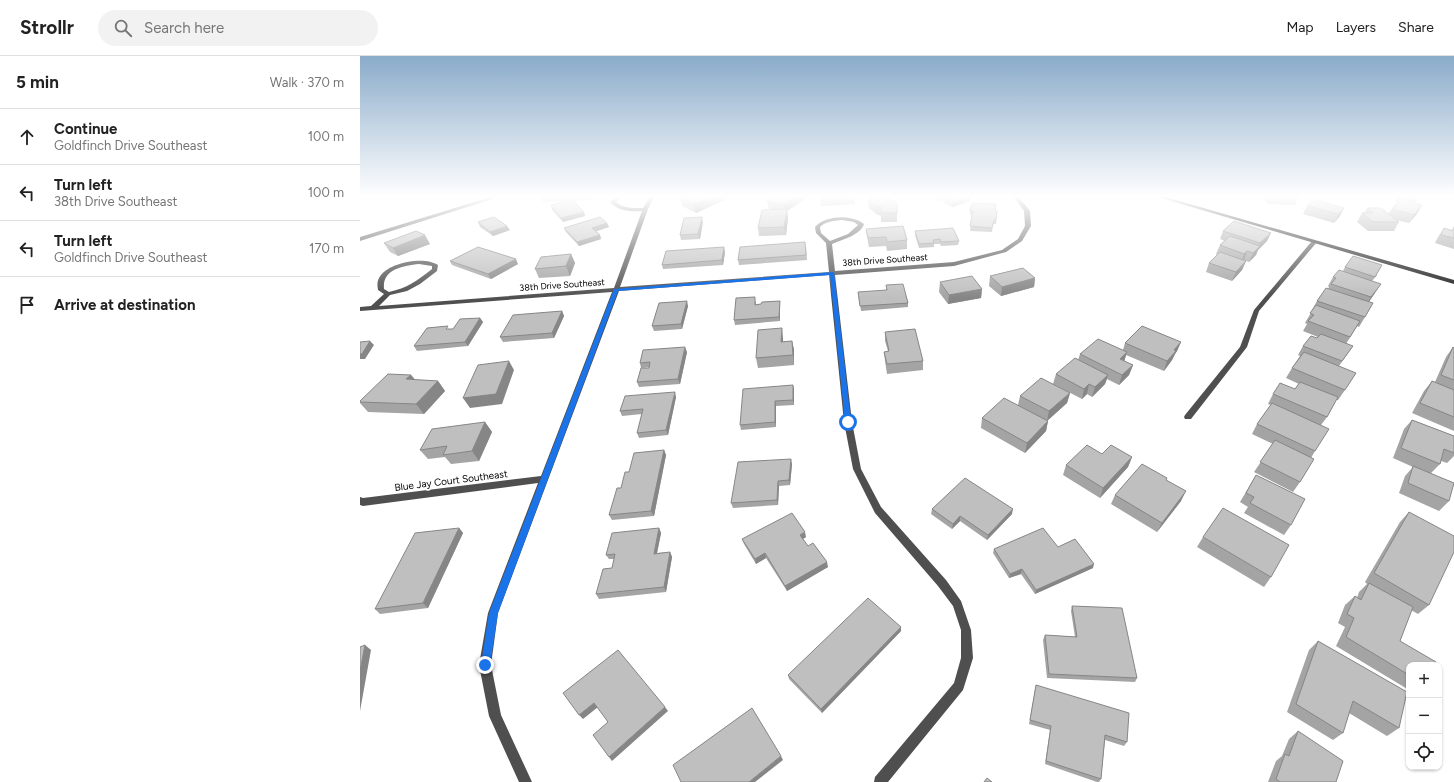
<!DOCTYPE html>
<html lang="en">
<head>
<meta charset="utf-8">
<style>
  :root { --surface:#fff; --page:#f2f2f2; --text:#222; --muted:#767676; --line:#e0e0e0 }
  body { margin:0; font-family:Figtree,sans-serif; background:var(--page); color:var(--text) }
  .controls { position:absolute; right:12px; bottom:12px; display:grid; overflow:hidden; border-radius:8px; box-shadow:0 1px 3px #0004 }
  .controls button { width:36px; height:36px; display:grid; place-items:center; padding:0; border:0; border-bottom:1px solid var(--line); background:var(--surface); color:var(--text); font:20px sans-serif }
  .stop { position:absolute; width:12px; height:12px; margin:-9px; border:3px solid #1a73e8; border-radius:50%; background:#fff }
  .stop.end { background:#1a73e8; border-color:#fff; box-shadow:0 1px 4px #0008 }
  .list { margin:0; padding:0; list-style:none }
  h2 { display:flex; justify-content:space-between; align-items:center; height:52px; margin:0; padding:0 16px; font-size:17px }
  h2 small { font-size:13px; font-weight:400; color:var(--muted) }
  .list li { display:grid; grid-template-columns:26px 1fr auto; gap:12px; align-items:center; box-sizing:border-box; height:56px; padding:0 16px; border-top:1px solid var(--line) }
  .list b { display:block; font-size:15px; white-space:nowrap }
  .list p { margin:0; font-size:13px; white-space:nowrap; color:var(--muted) }
  .list em { font-size:13px; font-style:normal; color:var(--muted) }
  .icon { flex:none; width:22px; height:22px; fill:none; stroke:currentColor; stroke-width:2; stroke-linecap:round; stroke-linejoin:round }
  .map { position:relative; flex:none; width:1094px; height:726px; overflow:hidden }
  header { display:flex; align-items:center; gap:24px; box-sizing:border-box; height:56px; padding:0 20px; background:var(--surface); border-bottom:1px solid var(--line) }
  header strong { font-size:19px }
  nav { display:flex; gap:22px; margin-inline-start:auto; font-size:14px }
  .search { width:280px; height:36px; background:var(--page); display:flex; align-items:center; gap:10px; box-sizing:border-box; padding:0 14px; border-radius:22px; color:var(--muted); font-size:15px }
  main { display:flex }
  aside { flex:1; background:var(--surface) }
  .map>svg:first-child { display:block }
</style>
</head>
<body>
<header>
<strong>Strollr</strong>
<div class="search"><svg class="icon" aria-label="search" viewBox="0 0 24 24"><circle cx="10" cy="10" r="6"/><path d="M15 15l6 6"/></svg>Search here</div>
<nav><a>Map</a><a>Layers</a><a>Share</a></nav>
</header>
<main>
<aside>
<h2>5 min<small>Walk · 370 m</small></h2>
<ul class="list">
<li><svg class="icon" aria-label="ahead" viewBox="0 0 24 24"><path d="M12 20V5M6 11l6-6 6 6"/></svg><div><b>Continue</b><p>Goldfinch Drive Southeast</p></div><em>100 m</em></li>
<li><svg class="icon" aria-label="left" viewBox="0 0 24 24"><path d="M17 20v-9H6M10 6l-5 5 5 5"/></svg><div><b>Turn left</b><p>38th Drive Southeast</p></div><em>100 m</em></li>
<li><svg class="icon" aria-label="left" viewBox="0 0 24 24"><path d="M17 20v-9H6M10 6l-5 5 5 5"/></svg><div><b>Turn left</b><p>Goldfinch Drive Southeast</p></div><em>170 m</em></li>
<li><svg class="icon" aria-label="arrive" viewBox="0 0 24 24"><path d="M6 21V4h12l-3 4 3 4H6"/></svg><div><b>Arrive at destination</b></div></li>
</ul>
</aside>
<div class="map">
<svg width="1094" height="726" viewBox="0 0 1094 726">
  <rect width="100%" height="100%" fill="#fff"/>
  <g fill="none" stroke-linecap="round" stroke-linejoin="round">
    <path fill="#4f4f4f" fill-rule="evenodd" d="M134,140H142L0,185V181Z
      M257,140H262L256,146C264,153 273,152 283,152L290,140H295L288,153L260,231L469,216L466,187L456,177L455,171C465,159 492,158 504,168C501,179 481,184 472,188L475,215L594,206L642,194L658,183L665,170L664,155L653,140H658L670,155L671,170L662,185L646,196L594,210L475,219L492,366L501,413L521,451L586,524L601,545L611,574L613,602L603,634L528,726H514L515,721L594,627L601,602V574L593,550L578,530L515,457L493,413L484,366L469,219L259,235L138,557L131,609L141,659L172,726H159L129,660L119,609L128,557L178,427L3,450L0,449V441L3,442L181,420L252,236L0,255V251L11,250L24,238L18,234C17,228 17,224 21,219C31,206 65,200 78,209L77,215L60,228L47,235L30,239L19,250L254,232L282,155C270,156 258,155 250,146ZM482,164L494,166L498,169L488,178L470,185L461,177L460,171C466,165 474,165 482,164ZM59,208L72,210V213C57,225 47,232 29,236L24,233C22,213 43,210 59,208Z
      M952,185L957,186L899,255L887,291L831,363H825L824,361L825,359L880,291L894,254Z"/>
    <path fill="#1c1c1c" fill-rule="evenodd" d="M794,140H802L1094,224V228Z"/>
  </g>
  <path fill="#a4a4a4" d="M233,140L230,144L214,145L224,156L225,160L203,166L192,154L191,149L205,145L183,146L181,142Z
    M415,140H448V141L427,155L428,162L426,179L399,180L398,172L411,154L409,153L407,145Z
    M460,140H494L495,148L461,150Z
    M571,140H609L610,145L592,151L584,147V144L580,145Z
    M903,140H942L940,143H938L935,149L907,148L903,142Z
    M1036,140H1059L1054,147L1062,149L1057,158L1049,167L1036,164L1039,166L1034,175H1008L997,166L1002,157H1004L1007,152L1028,158L1032,153L1038,146L1034,144Z
    M320,142L367,143L336,157L322,150Z
    M508,144L537,147V166H521V160L516,158L509,152Z
    M947,150L984,152L980,160L974,167L943,158Z
    M610,155H637L636,168H633L632,176L610,175L612,159H610Z
    M118,166L150,174L133,180L120,171Z
    M343,166L340,183L321,184L320,179Z
    M247,167L249,171L236,175L240,179L241,183L219,190L206,176L204,172Z
    M1094,171V193L1075,187L1078,181L1084,172L1092,174Z
    M506,173L547,184V193L527,195L526,190L509,191L507,181Z
    M555,175L599,185L598,189L581,190L580,188H574V191L559,192L555,179Z
    M863,175L911,177L907,185L898,194L896,199L889,206L886,205L882,214L872,225L846,216L849,207L857,199L856,198L860,189L865,185L860,183Z
    M24,187L70,188L38,200L30,196Z
    M446,190L447,204L379,209L378,204Z
    M365,196L363,209L303,213L302,209Z
    M211,198L215,207L210,220L179,222L175,213Z
    M90,205L158,208L131,223L92,209Z
    M985,211L1017,219L1012,225L1015,237L1009,246L1005,261L999,271L997,270L986,288L993,290L979,310L985,334L978,344H976L967,361L961,369L955,395L951,402L940,426L933,436L894,416L913,388L892,378L897,368L911,349L908,348L913,338L935,333L939,328L926,322L932,312L940,300L938,299L943,290L957,282L958,281L943,275L947,268L945,267L952,255V254L957,245L968,233L969,231L968,230L973,221L983,215Z
    M630,220L675,222L674,231L641,240L629,230Z
    M580,226L622,233L621,242L588,248L579,236Z
    M526,229L548,247V251L501,255L499,240L526,234Z
    M396,245V249L420,250V265L375,269L374,264Z
    M328,250L322,273L294,275L292,270Z
    M202,255L204,260L194,282L143,286L140,281Z
    M120,262L123,266L108,290L57,295L54,290L90,273H93Z
    M525,276L563,305V314L527,318L525,305L524,296L528,295L525,285Z
    M423,282V286L432,285L434,294V309L398,312L396,302Z
    M821,286L817,295L815,298L812,304L804,315L766,299L764,305L773,309L769,319L759,329L747,323L745,328L732,341L727,338L722,343L693,328L696,318L718,304L720,298L763,294L765,287Z
    M1093,291H1094V375L1052,357L1064,335L1072,325L1075,326L1086,301Z
    M327,296L320,328L279,331L277,326L289,311L281,312L280,307Z
    M51,319L55,324L78,325L85,335L64,358L8,356L0,347V345Z
    M433,329L434,334V349L416,350V371L381,374L380,369Z
    M710,337L707,347L687,365H688L686,375L665,397L621,372L622,362L658,349L660,340Z
    M316,341L308,379L279,382L277,377L282,358L262,360L260,355Z
    M1052,364L1094,380V400L1087,407L1081,405L1080,408L1071,417L1089,445L1079,455L1039,437L1045,420L1053,411L1033,402L1044,373Z
    M125,366L132,376L119,405L91,408L85,401L68,403L60,394Z
    M304,394L306,399L294,460L252,464L249,459L261,432L269,416Z
    M742,398L772,401L768,411L740,442L703,419L706,409Z
    M432,408L430,429L419,430L418,449L373,452L371,447Z
    M896,419L931,469L924,479L884,457L888,451L880,446Z
    M806,424L821,445L797,476L751,448L755,439Z
    M572,453L652,458L627,484L600,465L592,473L571,458Z
    M1049,456L1069,549L1058,558L1051,554L1040,585L1049,609V634L976,590L985,571L978,567L985,549L995,540L997,542L999,536L1007,528L1005,526L1040,466Z
    M99,472L103,477L68,552L20,558L15,553Z
    M299,472L301,477L297,497L310,496L312,501L306,536L239,543L236,538L252,512L254,503H249L246,499Z
    M446,481L443,483L448,490L468,511L427,535L406,502L396,508L384,488L382,483Z
    M843,481L911,521L904,531L837,491Z
    M698,491L733,512L675,538L661,518L649,522L633,497L634,493Z
    M712,550L777,622L775,626L687,622L683,584L685,579L715,581L711,555Z
    M541,575L462,657L429,623L428,619Z
    M958,585L1039,672L1027,680L989,657L983,677L973,684L927,656L949,594Z
    M676,629L767,686L764,690L745,684L741,723L739,726H737L685,708L690,674L669,668L675,633Z
    M938,675L976,726H908L916,705L922,700L929,683Z"/>
  <path fill="#868686" d="M228,140H233L230,144Z
    M354,140H366L367,143L336,157L334,148Z
    M436,140H448V141L427,155L428,162L426,179L424,171L425,157L423,149Z
    M584,140L583,144L580,145L581,141Z
    M1058,140H1059L1052,149L1057,141Z
    M610,141V145L592,151V147Z
    M1062,149L1057,158L1049,167L1054,159Z
    M984,152L980,160L974,167L978,158Z
    M224,156L225,160L203,166L201,162Z
    M342,161L343,166L340,183L338,178Z
    M247,167L249,171L234,176L232,172Z
    M147,170L150,174L133,180L130,176Z
    M911,177L907,185L898,194L896,199L889,206L893,197L898,192L900,187Z
    M65,179L70,188L38,200L33,192Z
    M240,179L241,183L219,190L217,186Z
    M364,191L365,196L363,209L362,204Z
    M887,195L884,204L881,207L884,198Z
    M211,198L215,207L210,220L206,210Z
    M156,203L158,208L131,223L128,218Z
    M886,205L882,214L872,225L876,216Z
    M675,222L674,231L641,240L642,231Z
    M1021,228L1015,237L1005,251L1011,241Z
    M622,233L621,242L588,248L589,239Z
    M327,245L328,250L322,273L321,268Z
    M420,245V265L419,261Z
    M202,255L204,260L194,282L192,277Z
    M120,262L123,266L108,290L105,286Z
    M422,272L423,282V295L421,286Z
    M10,285L14,289L5,303H0V298Z
    M432,285L434,294V309L433,299Z
    M821,286L817,295L815,298L812,304L804,315L807,305L814,294Z
    M325,291L327,296L320,328L318,323Z
    M767,296L764,306L760,303Z
    M149,305L154,314L142,348L110,352L103,342Z
    M773,309L769,319L759,329L762,319Z
    M51,319L59,328L46,323Z
    M748,319L745,328L732,341L735,331Z
    M78,325L85,335L64,358L56,348Z
    M729,328L727,338L722,343L724,333Z
    M433,329L434,334V349L433,344Z
    M315,336L316,341L308,379L306,374Z
    M710,337L707,347L687,365L689,355Z
    M415,345L416,350V371L415,366Z
    M688,365L686,375L665,397L667,387Z
    M125,366L132,376L119,405L112,395Z
    M304,394L306,399L294,460L291,455Z
    M772,401L768,411L740,442L743,432Z
    M431,403L432,408L430,429L429,424Z
    M418,425L419,430L418,449L417,444Z
    M826,435L821,445L797,476L802,467Z
    M653,453L652,458L627,484L628,479Z
    M600,460V465L592,473L593,468Z
    M99,472L103,477L68,552L63,547Z
    M299,472L301,477L296,502L294,498Z
    M445,476L446,481L441,484L440,479Z
    M310,496L312,501L306,536L304,531Z
    M405,497L406,502L396,508L395,503Z
    M467,506L468,511L427,535L425,530Z
    M734,508L733,512L675,538L676,534Z
    M662,513L661,518L649,522L650,518Z
    M541,571V575L462,657L461,653Z
    M5,589L11,594L0,655V615Z
    M234,647L238,651L223,663L219,659Z
    M305,651L308,655L252,705L249,701Z
    M421,700L423,704L395,726H389Z"/>
  <path fill="#bfbfbf" stroke="#868686" d="M183,140H228L181,142Z
    M325,140H354L334,148L320,142Z
    M415,140H436L423,149L407,145Z
    M460,140H488L460,141Z
    M520,140H524L537,147V157H521V151L515,150L508,144Z
    M584,140H609L610,141L592,147L584,143L587,142Z
    M922,140H938L939,141Z
    M953,143L984,152L978,158L947,150Z
    M1040,143L1062,149L1054,159L1032,153Z
    M212,144L224,156L201,162L191,149Z
    M612,147L636,148L635,155H637L636,164H634L632,172L610,170L613,155H610Z
    M1007,152H1021L1039,166H1013L1002,157H1013Z
    M427,153L424,171L398,172L402,154Z
    M134,161L147,170L130,176L118,166Z
    M240,161L247,167L232,172L240,179L217,186L204,172Z
    M342,161L338,178L320,179L324,162Z
    M874,165L911,177L900,187L863,175Z
    M543,170L547,184L527,186L526,181L508,182L506,173Z
    M1094,171V182L1081,179L1084,172L1092,175Z
    M593,172L599,185L581,186L580,183L573,184L574,187L559,188L555,175Z
    M56,175L65,179L33,192L24,187Z
    M870,180L900,190L893,197L887,195L884,198L860,189Z
    M445,186L446,199L378,204L380,191Z
    M118,191L156,203L128,218L90,205Z
    M364,191L362,204L302,209L306,195Z
    M860,196L886,205L876,216L849,207Z
    M211,198L206,210L175,213L181,201Z
    M993,200L1022,209L1015,221L985,211Z
    M663,212L675,222L642,231L630,220Z
    M979,214L1021,228L1011,241L971,228L976,222L973,221Z
    M612,220L622,233L589,239L580,226Z
    M543,228L548,247L500,250L498,236L527,234L526,229Z
    M966,232L1013,247L1005,261L957,245Z
    M395,241V249L401,248L402,246L420,245L419,261L374,264L376,242Z
    M327,245L321,268L292,270L299,247Z
    M956,249L1000,265L990,281L948,265L954,259L950,257Z
    M202,255L192,277L140,281L153,259Z
    M120,262L105,286L54,290L67,272L88,270L86,273H93L100,263Z
    M782,270L821,286L814,294L816,295L807,305L765,287Z
    M422,272L421,286L432,285L433,299L396,302L398,274Z
    M555,273L563,305L527,308L524,296L529,295L525,276Z
    M961,278L993,290L982,305L943,290L951,280L957,282Z
    M738,283L767,296L760,303L773,309L762,319L720,298Z
    M10,285L2,298H0V286Z
    M325,291L318,323L277,326L281,312H289L290,306L280,307L283,294Z
    M1093,291L1094,292V324L1081,319Z
    M944,296L996,317L985,334L932,312Z
    M715,302L748,319L735,331L729,328L724,333L696,318Z
    M149,305L136,338L103,342L118,309Z
    M28,318L51,319L46,323L78,325L56,348L0,346V345Z
    M681,322L710,337L689,355L660,340Z
    M1072,325L1094,334V361L1060,347Z
    M940,326L978,341L967,361L913,338L920,327L935,333Z
    M433,329V344L415,345V366L380,369L383,333Z
    M315,336L306,374L277,377L283,353L260,355L265,340Z
    M644,342L688,365L667,387L622,362Z
    M912,347L969,373L955,395L897,368Z
    M1052,364L1094,380V397L1084,393L1080,408L1041,392Z
    M125,366L112,395L83,399L87,390L60,394L72,373Z
    M915,384L954,403L940,426L900,406Z
    M727,389L742,398L751,389L772,401L743,432L706,409Z
    M304,394L291,455L249,459L257,432H261L265,416H269L274,397Z
    M431,403L429,424L418,425L417,444L371,447L378,406Z
    M782,408L807,422L806,424L826,435L802,467L755,439Z
    M1053,410L1094,427L1089,445L1048,427Z
    M896,419L945,443L931,469L890,447L894,441L886,437Z
    M605,422L653,453L628,479L600,460L593,468L572,453Z
    M863,452L929,489L911,521L843,481Z
    M1049,456L1094,480V496L1069,549L1014,517Z
    M432,457L445,476L440,479L448,490L453,487L467,506L425,530L405,497L395,503L382,483Z
    M99,472L63,547L15,553L55,477Z
    M299,472L294,498L310,496L304,531L236,538L243,513L252,512L255,498L246,499L252,477Z
    M683,472L698,491L715,483L734,508L676,534L662,513L650,518L634,493Z
    M1009,527L1053,551L1040,585L1076,606V609H1049V619L986,581L994,562L987,558L995,540L1001,544Z
    M508,542L541,571L461,653L428,619Z
    M712,550L762,552L777,622L689,618L685,579L717,581Z
    M958,585L1047,636L1039,672L993,645L983,677L936,648Z
    M5,589L0,615V591Z
    M258,594L305,651L249,701L233,679L248,666L234,647L219,659L203,637Z
    M676,629L769,657L767,686L745,679L741,723L686,705L691,670L670,664Z
    M392,652L421,700L389,726H321L313,709Z
    M938,675L983,705L976,726H920L916,723L925,698L929,700Z
    M627,722L632,726H624Z"/>
  <linearGradient id="sky" x2="0" y2="1"><stop stop-color="#8aabca"/><stop offset="0.58" stop-color="#fff"/><stop offset="1" stop-color="#fff" stop-opacity="0"/></linearGradient>
  <rect width="1094" height="242" fill="url(#sky)"/>
  <path fill="#1a73e8" d="M474,216L491,366L488,368L485,366L470,219L258,235L138,557L130,609L128,612L125,614L122,612L121,609L129,557L254,233Z"/>
  <g text-anchor="middle" stroke-width="3.5" stroke-linejoin="round" paint-order="stroke">
    <g font-size="9" fill="#000" stroke="#fff">
      <text transform="translate(525 204) rotate(-4)" y="3">38th Drive Southeast</text>
      <text transform="translate(202 229) rotate(-4)" y="3">38th Drive Southeast</text>
    </g>
    <g font-size="10" fill="#000" stroke="#fff">
      <text transform="translate(91 424) rotate(-7)" y="4">Blue Jay Court Southeast</text>
    </g>
  </g>
</svg>
<div class="controls">
<button>+</button>
<button>−</button>
<button><svg class="icon" aria-label="locate" viewBox="0 0 24 24"><circle cx="12" cy="12" r="6"/><path d="M12 2v4M12 18v4M2 12h4M18 12h4"/></svg></button>
</div>
<div class="stop" style="left:488px;top:366px"></div>
<div class="stop end" style="left:125px;top:609px"></div>
</div>
</main>
</body>
</html>
